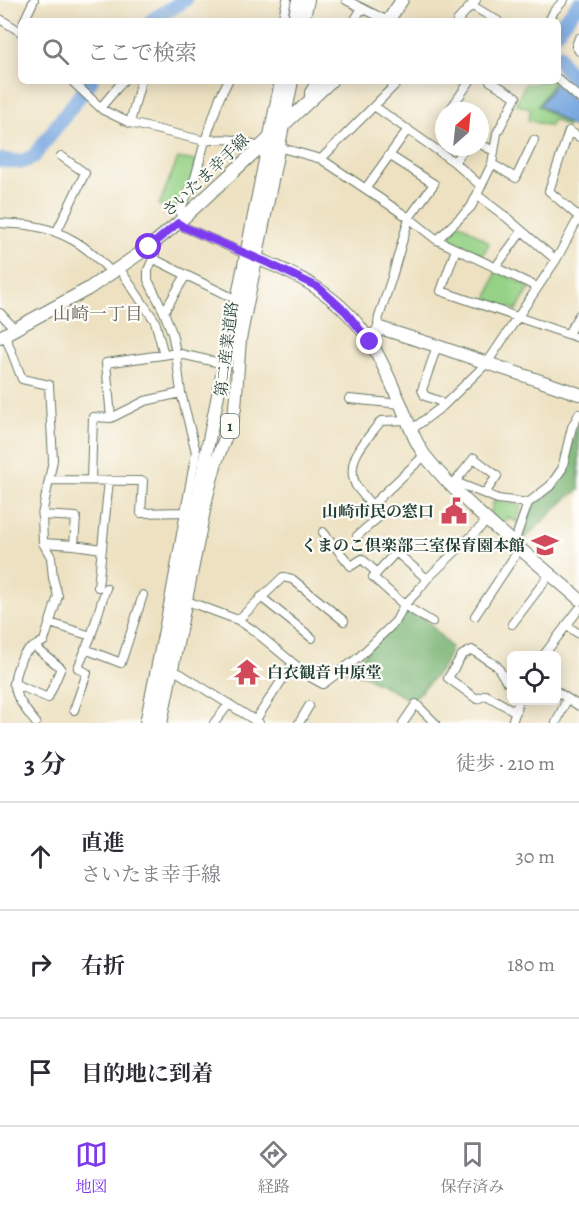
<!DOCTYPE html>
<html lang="ja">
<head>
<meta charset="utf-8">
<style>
  :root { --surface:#fff; --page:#f2f2f3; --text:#2b2b33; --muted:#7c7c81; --line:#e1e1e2; --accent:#7c3aed }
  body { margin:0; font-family:Alegreya,"Noto Serif JP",serif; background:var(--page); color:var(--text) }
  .controls { position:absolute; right:18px; bottom:18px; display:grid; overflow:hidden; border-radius:9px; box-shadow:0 3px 15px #0003 }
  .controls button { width:54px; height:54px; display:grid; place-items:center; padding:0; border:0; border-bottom:2px solid var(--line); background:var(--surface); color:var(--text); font:30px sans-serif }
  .compass { position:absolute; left:435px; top:102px; width:54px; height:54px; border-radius:50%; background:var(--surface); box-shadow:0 3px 15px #0003; rotate:27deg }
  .stop { position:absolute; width:18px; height:18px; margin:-14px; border:4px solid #7c3aed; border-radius:50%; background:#fff }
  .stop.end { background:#7c3aed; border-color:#fff; box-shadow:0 2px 6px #0008 }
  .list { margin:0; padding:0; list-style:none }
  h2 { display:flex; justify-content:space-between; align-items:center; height:78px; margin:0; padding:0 24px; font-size:26px }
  h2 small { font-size:20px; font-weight:400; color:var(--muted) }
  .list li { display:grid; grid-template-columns:39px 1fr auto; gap:18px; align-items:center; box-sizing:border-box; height:108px; padding:0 24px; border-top:2px solid var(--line) }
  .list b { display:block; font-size:22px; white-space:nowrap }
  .list p { margin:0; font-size:20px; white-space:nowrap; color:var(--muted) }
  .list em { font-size:20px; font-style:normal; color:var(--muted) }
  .icon { flex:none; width:33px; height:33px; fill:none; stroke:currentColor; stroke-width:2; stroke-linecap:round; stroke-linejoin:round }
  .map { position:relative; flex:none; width:579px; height:723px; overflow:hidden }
  .search { position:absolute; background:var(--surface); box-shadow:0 3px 15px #0003; left:18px; right:18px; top:18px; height:66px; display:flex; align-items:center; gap:15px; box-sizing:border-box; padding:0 21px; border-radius:9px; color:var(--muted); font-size:22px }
  .sheet { height:402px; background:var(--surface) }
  nav { display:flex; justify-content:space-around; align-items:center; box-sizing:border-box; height:84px; border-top:2px solid var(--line); background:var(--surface); font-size:16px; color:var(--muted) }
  nav a { display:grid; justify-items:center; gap:3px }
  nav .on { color:var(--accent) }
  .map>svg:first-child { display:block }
</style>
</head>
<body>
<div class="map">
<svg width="579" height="723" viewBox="0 0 579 723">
  <rect width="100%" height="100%" fill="#fdfcf7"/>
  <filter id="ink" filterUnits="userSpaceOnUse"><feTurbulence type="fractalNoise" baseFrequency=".0167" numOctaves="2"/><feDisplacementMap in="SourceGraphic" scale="12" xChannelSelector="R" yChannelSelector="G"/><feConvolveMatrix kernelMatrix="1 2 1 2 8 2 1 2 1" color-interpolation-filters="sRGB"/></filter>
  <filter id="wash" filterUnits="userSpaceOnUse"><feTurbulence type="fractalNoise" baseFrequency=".008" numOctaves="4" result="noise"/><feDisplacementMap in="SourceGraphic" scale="24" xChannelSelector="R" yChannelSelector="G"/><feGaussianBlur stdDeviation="1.35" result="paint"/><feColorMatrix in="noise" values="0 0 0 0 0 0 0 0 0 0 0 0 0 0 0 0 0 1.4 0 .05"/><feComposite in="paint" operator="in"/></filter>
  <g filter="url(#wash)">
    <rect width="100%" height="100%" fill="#ede1c1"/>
    <path fill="#95d286" stroke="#5a885d" stroke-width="1.5" d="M540,81H553L554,82L538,106L568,125L567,127L553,119L550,126L528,120L531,109L516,104L525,84H533Z
      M178,158L197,161L193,177L175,213L159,205Z
      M459,222L489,243L483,255L445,239V235Z
      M496,271L531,287L516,310L487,301Z
      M494,500L521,506L517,522L507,517L503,525L490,515Z"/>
    <path fill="#78b473" stroke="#4c7854" stroke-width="1.5" d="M579,420V490L566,499L522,541L521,538L528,507L540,500L556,488L569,457L576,427Z
      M405,612L424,617L451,648L443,667L412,701L365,676L344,670L366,653Z"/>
    <path fill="#73a5df" stroke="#49718a" stroke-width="1.5" d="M555,84L579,105V131L540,105Z"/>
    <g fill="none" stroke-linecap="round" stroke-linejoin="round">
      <path stroke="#73a5df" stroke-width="15" d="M151,21L185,0
        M558,31L563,22L579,4
        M558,55C562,67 570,74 579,82
        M0,160L21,162L33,157L91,81"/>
    </g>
  </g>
  <g filter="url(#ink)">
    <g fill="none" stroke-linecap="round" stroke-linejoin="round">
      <g stroke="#677665" stroke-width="10">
        <path id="street" d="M346,0L388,21
          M471,5L498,21
          M0,19L21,32
          M24,21L34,0
          M282,21L287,0
          M354,21L362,8
          M457,21L476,0
          M549,21L554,11L564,0
          M579,38L576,46L579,51
          M558,79L579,98
          M72,81L103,110L130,123L205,141C219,138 247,138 258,148
          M309,101V92L316,81
          M374,106L454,162L481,186
          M101,107L123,81
          M449,111L470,81
          M443,119L444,118
          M130,123L141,81
          M579,137L569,131L549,191L579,217
          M480,144L494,151
          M278,147L321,159L409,218L437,240L537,287
          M321,159L399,81
          M454,162L466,147
          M492,164L516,178L534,140
          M366,188L408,129
          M477,195L506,217L556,260
          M182,220L180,210L195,178L205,141L220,97L228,81
          M0,223C9,224 19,224 28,225C66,231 87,246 112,273
          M178,223L184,227L246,254
          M57,231L85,173L61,156
          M437,240L471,207L492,164L497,133L516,97L490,81
          M456,249L441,291L579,338
          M154,259L186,275
          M119,268L155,321L164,355
          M495,268L522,231
          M164,312L186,275L237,300
          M0,313L15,329
          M380,328L378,323L379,317L392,277L409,218L434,184L389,155
          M568,334L579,315
          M5,335L22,379L49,385L53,460L42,515L43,543L51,557L53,578L58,596L44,641C38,645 28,649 24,654C21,657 20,663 18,667C8,691 22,705 36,723
          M437,346L422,390L425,396L439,401L443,406
          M349,399L401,404
          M111,418L106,363L176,353L225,364
          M411,430L443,406L487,363L556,260L579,217
          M49,480L143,481L141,513L185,512
          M91,480L93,417L111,418L145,401L181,393
          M448,482H455L498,499L528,503
          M455,482L474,458L497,476L485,493
          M372,505L425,455
          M42,515L76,517L74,545L102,549
          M323,532L351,566L362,559L377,573
          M357,536L380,516L356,486C344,459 366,441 381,421L406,420
          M43,543L74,545
          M514,543L528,503L550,486L562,469L572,427L579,414
          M427,579L396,552L373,577L404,605L432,622
          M98,587L109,480
          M261,597L312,638
          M187,601L238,620L253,630L310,677L323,684L358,658L396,621L404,605L416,593L427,579L488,520
          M475,616L520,548
          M238,620L283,577L292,579L344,621
          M50,623L91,636L78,668L87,673L74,710
          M512,624L550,574
          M566,625L579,634
          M91,636L106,588
          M85,649L121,663L143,595
          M543,656L579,609
          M172,671L179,673L259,723
          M13,683L48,698L61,668L35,647
          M512,685L506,681L497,666L472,650L462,655L448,678L477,699L486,695L516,712
          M556,691L579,706
          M255,721L293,663
          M144,723L169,600L196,452L181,393L176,353L172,333L164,312L148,280V270L155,254V252L149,247
          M214,723L229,704
          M299,723L309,706
          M403,723L416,704L435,723
          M512,723L519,700
          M556,723L567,699"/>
      </g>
      <g stroke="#677665" stroke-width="14">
        <path id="secondary" d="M248,255C298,274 341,295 371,343C381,359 389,378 397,396C407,416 412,439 426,457C468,510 528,554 579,599
          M370,341L380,328L437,346L579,394"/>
      </g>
      <g stroke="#677665" stroke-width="14">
        <path id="primary" d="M294,21L298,0
          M303,21L308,0
          M388,21L402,0
          M0,337L88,289L149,247L178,223L331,81
          M151,723L177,599L281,81
          M161,723L207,496L216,462L232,420L235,408L240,339L292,81"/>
      </g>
      <use href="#street" stroke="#fff" stroke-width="8"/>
      <use href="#secondary" stroke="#fff" stroke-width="12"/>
      <use href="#primary" stroke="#fff" stroke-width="12"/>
    </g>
  </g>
  <g fill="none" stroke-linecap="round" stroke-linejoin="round" filter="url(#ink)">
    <path stroke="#7c3aed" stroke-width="8" d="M149,247L178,223L184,227L268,263L318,287L346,312L370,342"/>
  </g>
  <defs>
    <g id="civic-bare" transform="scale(2.07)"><path d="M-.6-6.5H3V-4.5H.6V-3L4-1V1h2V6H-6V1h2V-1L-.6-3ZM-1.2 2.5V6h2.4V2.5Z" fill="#d1495b" stroke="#fdfcf7" stroke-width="2.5" paint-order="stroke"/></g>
    <g id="school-bare" transform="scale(2.07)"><path d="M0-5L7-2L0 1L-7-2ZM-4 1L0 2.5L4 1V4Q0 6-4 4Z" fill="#d1495b" stroke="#fdfcf7" stroke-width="2.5" paint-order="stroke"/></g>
    <g id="temple-bare" transform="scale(2.07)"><path d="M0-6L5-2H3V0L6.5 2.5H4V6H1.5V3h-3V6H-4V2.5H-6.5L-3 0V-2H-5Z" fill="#d1495b" stroke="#fdfcf7" stroke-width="2.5" paint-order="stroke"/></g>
  </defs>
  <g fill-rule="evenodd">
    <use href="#civic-bare" x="454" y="511"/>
    <use href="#school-bare" x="545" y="545"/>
    <use href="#temple-bare" x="247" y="672"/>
  </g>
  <g text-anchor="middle" stroke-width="4.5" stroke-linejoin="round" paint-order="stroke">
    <rect fill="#fdfcf7" stroke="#62766e" stroke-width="1.5" x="221" y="414" width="18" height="24" rx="4.5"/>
    <g font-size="15" font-weight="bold" fill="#1f3d34">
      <text x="230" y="431">1</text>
    </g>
    <g font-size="16" fill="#1f3d34" stroke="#fdfcf7">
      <text transform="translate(205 175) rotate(-43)" y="6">さいたま幸手線</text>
      <text transform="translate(226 349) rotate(-83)" y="6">第二産業道路</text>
    </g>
    <g font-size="16" font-weight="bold" fill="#1f3d34" stroke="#fdfcf7" text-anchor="end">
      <text x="434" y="517">山崎市民の窓口</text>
      <text x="525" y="551">くまのこ倶楽部三室保育園本館</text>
      <text x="267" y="678" text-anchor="start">白衣観音 中原堂</text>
    </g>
    <g font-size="18" fill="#67615a" stroke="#fdfcf7">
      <text x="98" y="320">山崎一丁目</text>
    </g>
  </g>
</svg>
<div class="controls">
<button><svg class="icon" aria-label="locate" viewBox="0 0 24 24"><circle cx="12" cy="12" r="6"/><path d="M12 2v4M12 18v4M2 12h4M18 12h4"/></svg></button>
</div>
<svg class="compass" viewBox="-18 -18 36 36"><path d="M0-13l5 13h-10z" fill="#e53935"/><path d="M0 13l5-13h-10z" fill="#7c7c81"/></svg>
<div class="stop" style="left:149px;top:247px"></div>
<div class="stop end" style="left:370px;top:342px"></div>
<div class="search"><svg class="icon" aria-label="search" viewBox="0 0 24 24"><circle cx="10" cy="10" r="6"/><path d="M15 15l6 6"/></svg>ここで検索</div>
</div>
<section class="sheet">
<h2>3 分<small>徒歩 · 210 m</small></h2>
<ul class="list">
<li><svg class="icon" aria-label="ahead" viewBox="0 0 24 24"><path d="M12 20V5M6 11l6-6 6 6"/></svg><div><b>直進</b><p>さいたま幸手線</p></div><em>30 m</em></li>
<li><svg class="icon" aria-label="right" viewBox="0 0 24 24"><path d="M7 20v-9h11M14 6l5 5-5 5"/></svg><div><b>右折</b></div><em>180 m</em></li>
<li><svg class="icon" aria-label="arrive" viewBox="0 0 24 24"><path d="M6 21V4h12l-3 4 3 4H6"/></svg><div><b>目的地に到着</b></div></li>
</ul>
</section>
<nav>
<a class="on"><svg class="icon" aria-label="map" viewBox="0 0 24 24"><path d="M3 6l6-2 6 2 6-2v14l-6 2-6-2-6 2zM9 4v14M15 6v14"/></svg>地図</a>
<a><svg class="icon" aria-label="directions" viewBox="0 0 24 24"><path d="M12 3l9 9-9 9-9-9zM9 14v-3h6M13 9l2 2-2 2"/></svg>経路</a>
<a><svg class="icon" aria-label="saved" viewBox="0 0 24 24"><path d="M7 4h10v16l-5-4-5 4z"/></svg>保存済み</a>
</nav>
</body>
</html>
